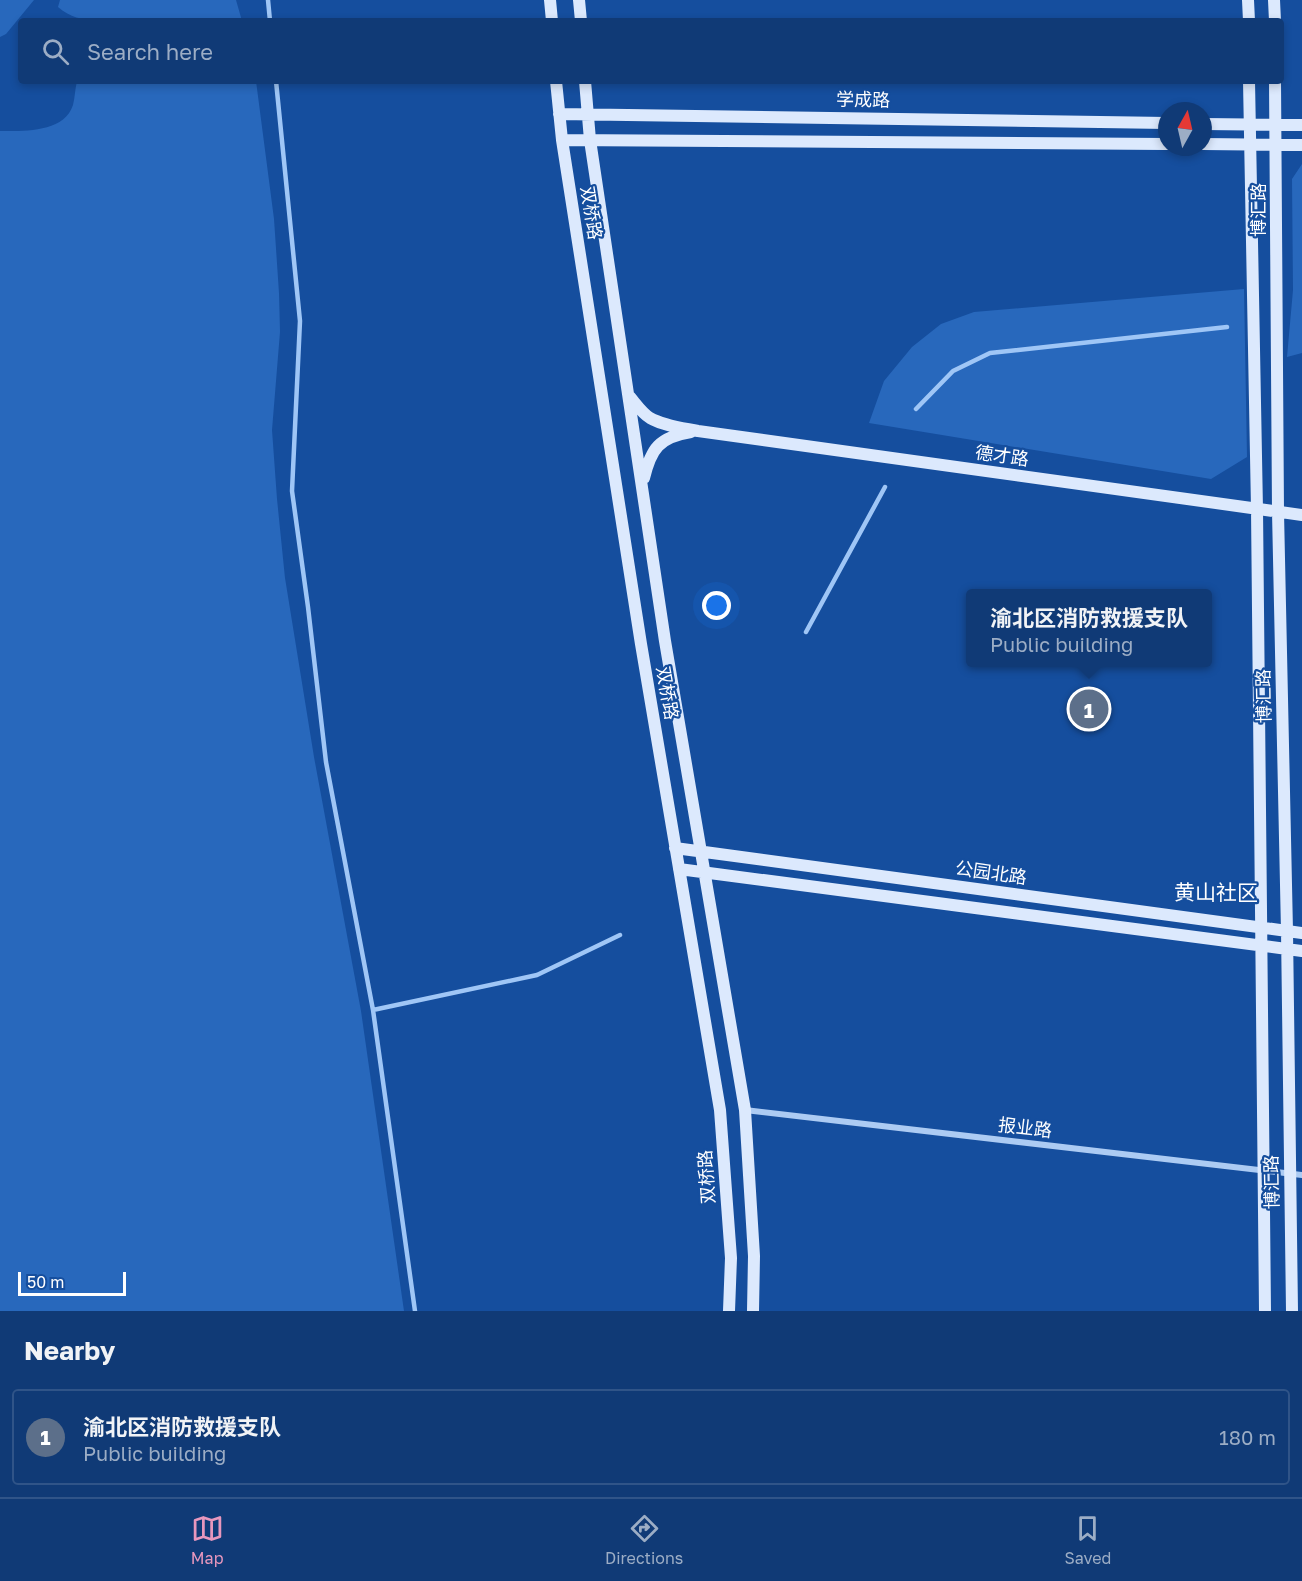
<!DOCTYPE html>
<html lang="en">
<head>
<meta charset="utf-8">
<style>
  :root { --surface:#103a76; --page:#1e457e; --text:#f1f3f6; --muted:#9cadc5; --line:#305488; --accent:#e797bd }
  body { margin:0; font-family:"Golos Text","Noto Sans SC",sans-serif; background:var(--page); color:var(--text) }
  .compass { position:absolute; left:1158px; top:102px; width:54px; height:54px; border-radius:50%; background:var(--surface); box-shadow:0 3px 9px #0003; rotate:8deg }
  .scale { position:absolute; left:18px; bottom:15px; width:108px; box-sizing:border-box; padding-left:6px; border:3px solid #fff; border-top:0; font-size:16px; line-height:21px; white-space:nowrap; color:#fff; -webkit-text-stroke:4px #154e9e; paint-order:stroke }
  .you { position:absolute; left:717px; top:606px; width:21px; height:21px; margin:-15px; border:4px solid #fff; border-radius:50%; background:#1a73e8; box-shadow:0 0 0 9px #1a73e833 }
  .badge { display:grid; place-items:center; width:39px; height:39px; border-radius:50%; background:var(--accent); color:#fff; font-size:20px; font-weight:700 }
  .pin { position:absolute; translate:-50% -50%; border:3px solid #fff; box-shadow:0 2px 6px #0006 }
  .popup { position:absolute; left:966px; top:589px; width:246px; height:78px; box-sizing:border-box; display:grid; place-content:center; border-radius:6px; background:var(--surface); filter:drop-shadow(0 2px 4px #0005); font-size:20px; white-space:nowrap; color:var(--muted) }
  .popup b { font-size:22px; color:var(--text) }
  .popup::after { content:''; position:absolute; left:50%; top:100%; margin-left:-12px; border:12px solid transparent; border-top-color:var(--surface) }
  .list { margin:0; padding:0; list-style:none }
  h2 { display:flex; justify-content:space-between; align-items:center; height:78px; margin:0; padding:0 24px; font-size:26px }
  h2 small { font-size:20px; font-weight:400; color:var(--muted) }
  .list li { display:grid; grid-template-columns:39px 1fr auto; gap:18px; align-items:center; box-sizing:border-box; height:96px; margin:0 12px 12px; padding:0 12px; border:2px solid var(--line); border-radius:6px }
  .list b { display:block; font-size:22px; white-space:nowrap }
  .list p { margin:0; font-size:20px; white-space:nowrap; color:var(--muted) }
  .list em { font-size:20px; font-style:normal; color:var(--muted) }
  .icon { flex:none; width:33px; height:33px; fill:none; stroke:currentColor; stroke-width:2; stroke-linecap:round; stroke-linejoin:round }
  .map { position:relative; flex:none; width:1302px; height:1311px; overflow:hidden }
  .search { position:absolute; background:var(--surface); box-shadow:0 3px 9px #0003; left:18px; right:18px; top:18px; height:66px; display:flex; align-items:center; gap:15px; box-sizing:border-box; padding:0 21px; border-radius:6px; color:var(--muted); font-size:22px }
  .sheet { height:186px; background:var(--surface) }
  nav { display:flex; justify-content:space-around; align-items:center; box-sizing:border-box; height:84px; border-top:2px solid var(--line); background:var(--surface); font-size:16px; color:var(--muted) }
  nav a { display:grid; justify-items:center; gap:3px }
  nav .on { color:var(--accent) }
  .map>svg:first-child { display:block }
</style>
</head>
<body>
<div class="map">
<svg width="1302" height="1311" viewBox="0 0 1302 1311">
  <rect width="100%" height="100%" fill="#154e9e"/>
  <path fill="#2868bc" d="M0,0H34L6,34L0,37Z
    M60,0H236L242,21H97C81,19 71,18 58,7Z
    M77,81H256L274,219L279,293L280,332L272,430L277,499L285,578L314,757L361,1011L404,1311H0V131C23,131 64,133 73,105C75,97 75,89 77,81Z
    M1302,164V353L1287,357L1293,290L1292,179Z
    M1244,289L1247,457L1211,479L869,423L884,381L912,347L941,324L974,312Z"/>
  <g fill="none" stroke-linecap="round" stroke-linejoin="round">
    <path stroke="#9fc6f6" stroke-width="4.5" d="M268,0L270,21
      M276,81L300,321L292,491L308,607L326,762L373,1010L415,1311
      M916,409L953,371L990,353L1227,327
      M806,632L885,487
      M373,1010L537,975L620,935"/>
    <path stroke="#accbf3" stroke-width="6" d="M745,1110L1302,1175"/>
    <path stroke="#dce9fd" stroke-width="12" d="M550,0L552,21
      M579,0L581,21
      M1248,0L1249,21
      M1274,0L1275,21
      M556,81L562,140L641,644L720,1110L731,1258L729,1311
      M585,81L590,140L665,641L745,1110L754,1256L753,1311
      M1249,81L1257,509L1265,1311
      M1275,81L1278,512L1287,931L1292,1311
      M559,114L1167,123
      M1203,124L1302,125
      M562,140L1167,144
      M1203,144L1302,145
      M630,397C636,404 642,413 650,418C664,426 683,428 698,431L1302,515
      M644,478C651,449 659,437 691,432
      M675,848L1302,933
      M679,869L1302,951"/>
  </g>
  <g text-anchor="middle" stroke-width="4.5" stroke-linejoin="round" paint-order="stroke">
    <g font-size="18" fill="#fff" stroke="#154e9e">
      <text transform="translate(863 100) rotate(1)" y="6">学成路</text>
      <text transform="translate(1259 210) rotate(-90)" y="6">博汇路</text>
      <text transform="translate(591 213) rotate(81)" y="6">双桥路</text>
      <text transform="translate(1002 456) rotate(8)" y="6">德才路</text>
      <text transform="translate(667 693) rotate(80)" y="6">双桥路</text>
      <text transform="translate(1264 696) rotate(-91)" y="6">博汇路</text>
      <text transform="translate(991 873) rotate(8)" y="6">公园北路</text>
      <text transform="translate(1025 1128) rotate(7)" y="6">报业路</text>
      <text transform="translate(707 1177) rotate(-94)" y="6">双桥路</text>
      <text transform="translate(1272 1182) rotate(-91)" y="6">博汇路</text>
    </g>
    <g font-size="21" fill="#fff" stroke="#154e9e">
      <text x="1216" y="900">黄山社区</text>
    </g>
  </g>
</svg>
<svg class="compass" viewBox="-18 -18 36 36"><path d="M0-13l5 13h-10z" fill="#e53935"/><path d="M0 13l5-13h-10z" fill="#9cadc5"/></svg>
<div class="scale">50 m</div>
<div class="you"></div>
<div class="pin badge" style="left:1089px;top:709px;background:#5c6f8a">1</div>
<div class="popup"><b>渝北区消防救援支队</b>Public building</div>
<div class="search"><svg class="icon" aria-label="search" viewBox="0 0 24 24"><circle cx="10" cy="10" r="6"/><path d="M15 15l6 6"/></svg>Search here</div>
</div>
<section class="sheet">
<h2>Nearby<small></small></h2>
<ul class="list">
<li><span class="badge" style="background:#5c6f8a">1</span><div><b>渝北区消防救援支队</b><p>Public building</p></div><em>180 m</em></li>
</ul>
</section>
<nav>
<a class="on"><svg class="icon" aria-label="map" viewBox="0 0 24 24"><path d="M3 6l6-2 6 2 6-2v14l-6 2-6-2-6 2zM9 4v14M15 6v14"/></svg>Map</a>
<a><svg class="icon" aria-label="directions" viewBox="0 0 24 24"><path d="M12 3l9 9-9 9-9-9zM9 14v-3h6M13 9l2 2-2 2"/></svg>Directions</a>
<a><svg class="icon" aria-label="saved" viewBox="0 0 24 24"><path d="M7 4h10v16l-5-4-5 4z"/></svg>Saved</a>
</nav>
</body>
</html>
